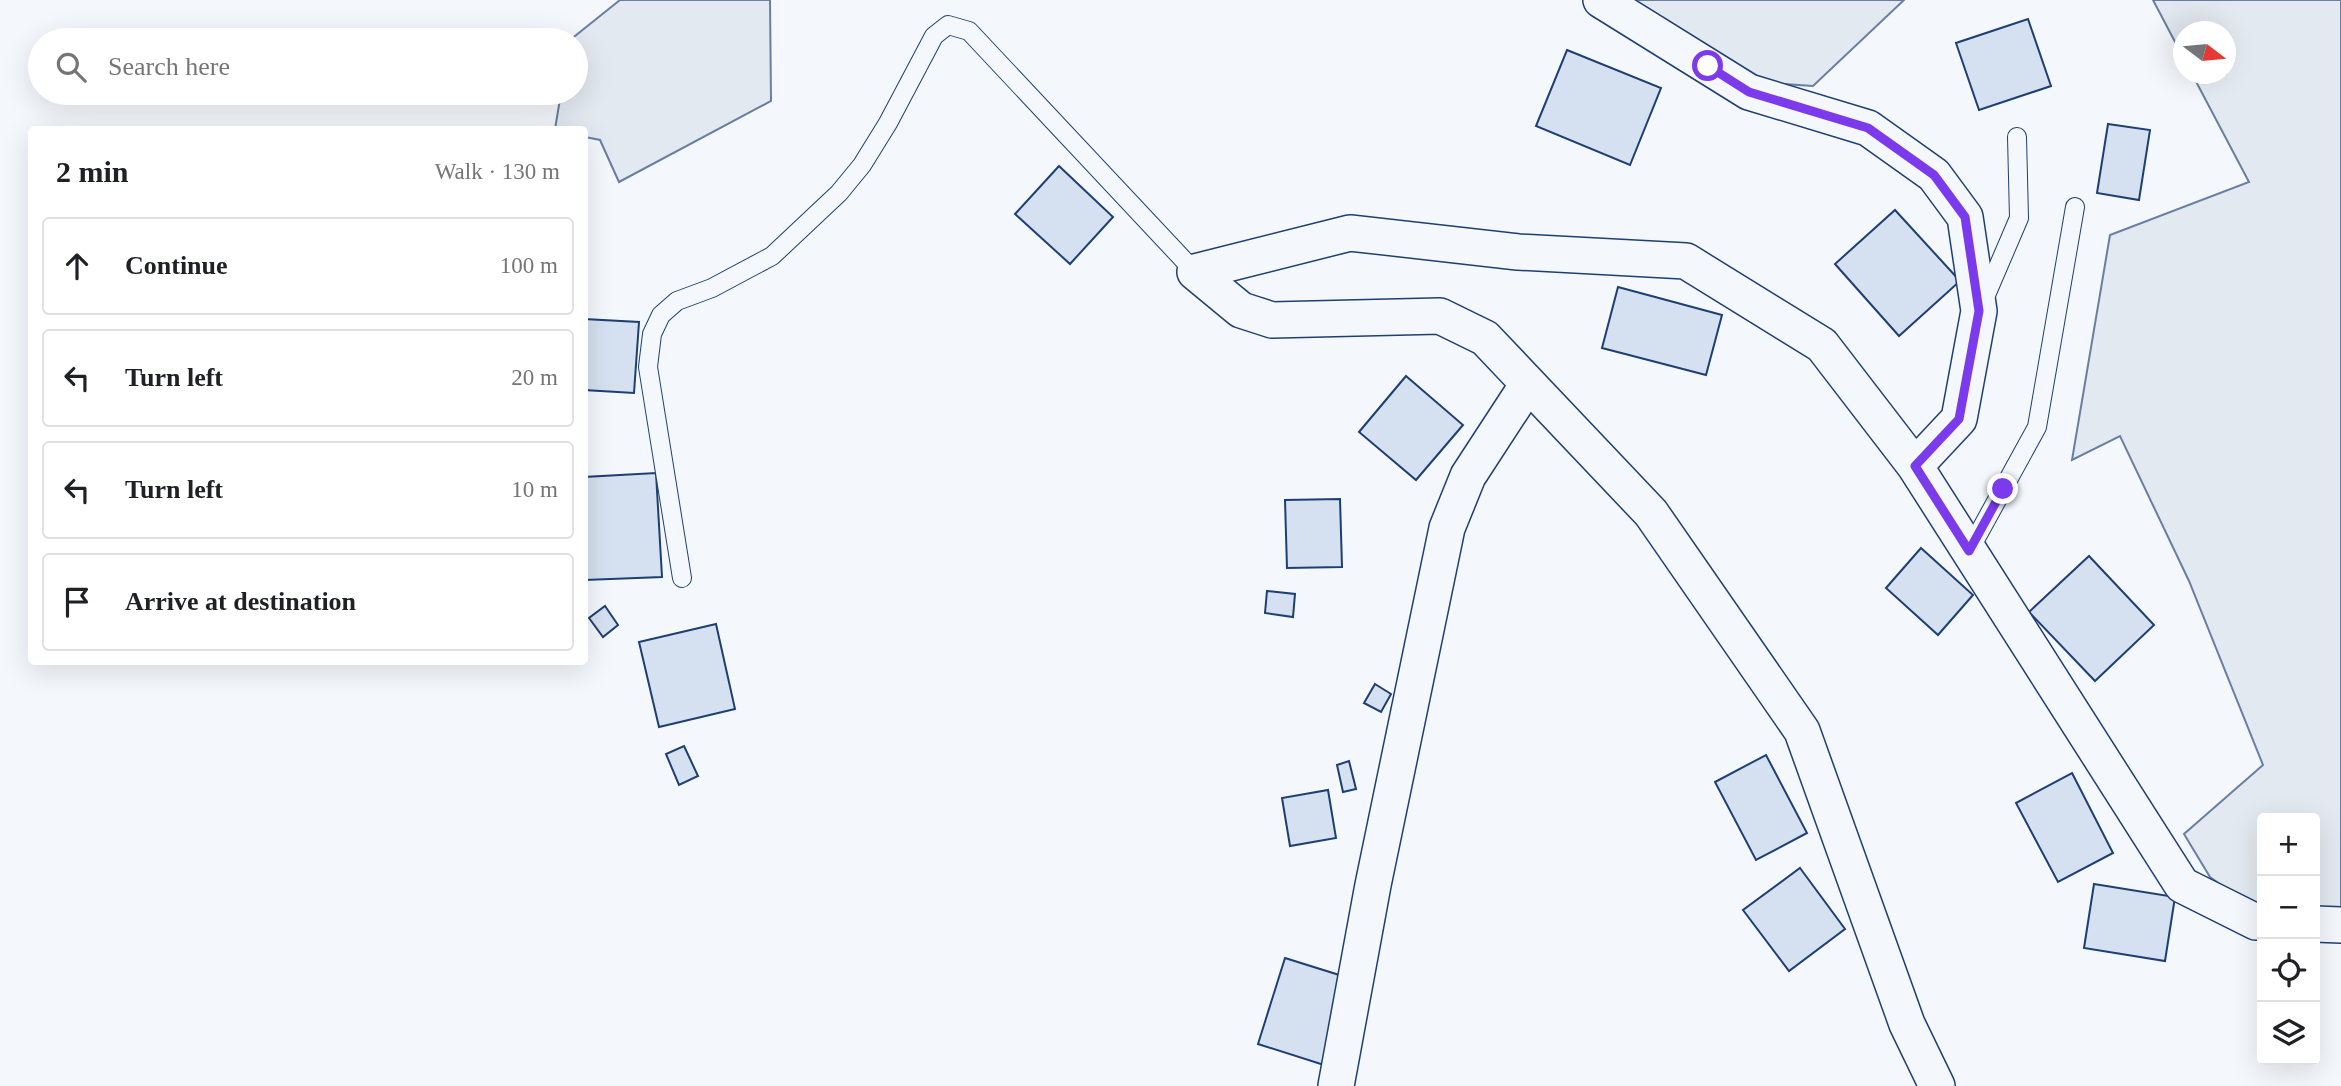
<!DOCTYPE html>
<html lang="en">
<head>
<meta charset="utf-8">
<style>
  :root { --surface:#fff; --page:#f2f2f2; --text:#202124; --muted:#757577; --line:#e0e0e0 }
  body { margin:0; font-family:"Times New Roman",serif; background:var(--page); color:var(--text) }
  .controls { position:absolute; right:21px; bottom:21px; display:grid; overflow:hidden; border-radius:7px; box-shadow:0 7px 28px #0002 }
  .controls button { width:63px; height:63px; display:grid; place-items:center; padding:0; border:0; border-bottom:2px solid var(--line); background:var(--surface); color:var(--text); font:35px sans-serif }
  .compass { position:absolute; left:2173px; top:21px; width:63px; height:63px; border-radius:50%; background:var(--surface); box-shadow:0 7px 28px #0002; rotate:106deg }
  .stop { position:absolute; width:21px; height:21px; margin:-16px; border:5px solid #7c3aed; border-radius:50%; background:#fff }
  .stop.end { background:#7c3aed; border-color:#fff; box-shadow:0 2px 7px #0008 }
  .list { margin:0; padding:0; list-style:none }
  h2 { display:flex; justify-content:space-between; align-items:center; height:91px; margin:0; padding:0 28px; font-size:30px }
  h2 small { font-size:23px; font-weight:400; color:var(--muted) }
  .list li { display:grid; grid-template-columns:46px 1fr auto; gap:21px; align-items:center; box-sizing:border-box; height:98px; margin:0 14px 14px; padding:0 14px; border:2px solid var(--line); border-radius:7px }
  .list b { display:block; font-size:26px; white-space:nowrap }
  .list em { font-size:23px; font-style:normal; color:var(--muted) }
  .icon { flex:none; width:38px; height:38px; fill:none; stroke:currentColor; stroke-width:2; stroke-linecap:round; stroke-linejoin:round }
  .map { position:relative; flex:none; width:2341px; height:1086px; overflow:hidden }
  .search { position:absolute; background:var(--surface); box-shadow:0 7px 28px #0002; left:28px; top:28px; width:560px; height:77px; display:flex; align-items:center; gap:18px; box-sizing:border-box; padding:0 24px; border-radius:38px; color:var(--muted); font-size:26px }
  .panel { position:absolute; background:var(--surface); box-shadow:0 7px 28px #0002; left:28px; top:126px; width:560px; height:539px; border-radius:7px }
  .map>svg:first-child { display:block }
</style>
</head>
<body>
<div class="map">
<svg width="2341" height="1086" viewBox="0 0 2341 1086">
  <rect width="100%" height="100%" fill="#f4f7fb"/>
  <path fill="#e3e9f0" stroke="#687fa3" stroke-width="2" d="M620,0H770L771,101L619,182L600,140L585,137L584,130L555,129L561,93H576V40H570Z
    M1624,0H1904L1813,86L1754,82Z
    M2153,0H2341V907H2315V818H2262V905L2246,903L2210,877L2184,834L2263,765L2189,581L2120,436L2072,460L2110,235L2249,182L2192,74H2226V32H2184L2183,57Z"/>
  <path fill="#d5e0f0" stroke="#1d3f73" stroke-width="2" d="M2028,19L2051,86L1979,110L1956,43Z
    M1567,50L1661,88L1630,165L1536,126Z
    M2108,124L2150,130L2139,200L2097,193Z
    M1059,166L1113,217L1070,264L1015,214Z
    M1895,210L1960,281L1899,336L1835,264Z
    M1618,287L1722,315L1706,375L1602,348Z
    M584,319L639,322L634,393L584,390Z
    M1406,376L1463,425L1416,480L1359,432Z
    M656,473L662,577L585,580L584,477Z
    M1340,499L1342,567L1287,568L1285,500Z
    M1921,548L1973,595L1938,635L1886,588Z
    M2089,556L2154,625L2095,681L2029,612Z
    M1267,591L1295,594L1293,617L1265,613Z
    M605,606L618,625L603,637L589,618Z
    M716,624L735,709L659,727L639,642Z
    M1375,684L1391,694L1381,712L1364,703Z
    M684,746L698,776L679,785L666,754Z
    M1766,755L1807,833L1756,860L1715,782Z
    M1349,761L1356,789L1343,792L1337,765Z
    M2072,773L2113,853L2058,882L2016,803Z
    M1328,790L1336,838L1290,846L1282,798Z
    M1800,868L1845,929L1789,971L1743,910Z
    M2094,884L2175,897L2165,961L2084,948Z
    M1285,958L1352,979L1324,1065L1258,1044Z"/>
  <g fill="none" stroke-linecap="round" stroke-linejoin="round">
    <g stroke="#1d3f73" stroke-width="20">
      <path id="lane" d="M1983,302L2019,218L2017,137
        M1969,551L2037,427L2075,207
        M682,578L648,367L652,334L661,315L677,301L712,288L772,256L839,193L862,165L888,123L934,36L948,25L969,31L1195,272"/>
    </g>
    <g stroke="#1d3f73" stroke-width="38">
      <path id="street" d="M1601,0L1749,92L1868,128L1934,175L1965,217L1979,311L1959,419L1915,466
        M1195,272L1350,233L1518,252L1686,261L1822,345L1915,466L2182,885L2256,922H2262
        M1195,272L1241,310L1272,320L1440,316L1485,338L1651,513L1802,731L1907,1024L1937,1086
        M2315,924L2341,925
        M1336,1086L1373,885L1447,528L1468,476L1528,384"/>
    </g>
    <use href="#lane" stroke="#f4f7fb" stroke-width="18"/>
    <use href="#street" stroke="#f4f7fb" stroke-width="35"/>
  </g>
  <g fill="none" stroke-linecap="round" stroke-linejoin="round">
    <path stroke="#7c3aed" stroke-width="9" d="M1708,66L1749,92L1868,128L1934,175L1965,217L1979,311L1959,419L1915,466L1969,551L2003,489"/>
  </g>
</svg>
<div class="controls">
<button>+</button>
<button>−</button>
<button><svg class="icon" aria-label="locate" viewBox="0 0 24 24"><circle cx="12" cy="12" r="6"/><path d="M12 2v4M12 18v4M2 12h4M18 12h4"/></svg></button>
<button><svg class="icon" aria-label="layers" viewBox="0 0 24 24"><path d="M12 4l9 5-9 5-9-5zM3 14l9 5 9-5"/></svg></button>
</div>
<svg class="compass" viewBox="-18 -18 36 36"><path d="M0-13l5 13h-10z" fill="#e53935"/><path d="M0 13l5-13h-10z" fill="#757577"/></svg>
<div class="stop" style="left:1708px;top:66px"></div>
<div class="stop end" style="left:2003px;top:489px"></div>
<div class="search"><svg class="icon" aria-label="search" viewBox="0 0 24 24"><circle cx="10" cy="10" r="6"/><path d="M15 15l6 6"/></svg>Search here</div>
<section class="panel">
<h2>2 min<small>Walk · 130 m</small></h2>
<ul class="list">
<li><svg class="icon" aria-label="ahead" viewBox="0 0 24 24"><path d="M12 20V5M6 11l6-6 6 6"/></svg><div><b>Continue</b></div><em>100 m</em></li>
<li><svg class="icon" aria-label="left" viewBox="0 0 24 24"><path d="M17 20v-9H6M10 6l-5 5 5 5"/></svg><div><b>Turn left</b></div><em>20 m</em></li>
<li><svg class="icon" aria-label="left" viewBox="0 0 24 24"><path d="M17 20v-9H6M10 6l-5 5 5 5"/></svg><div><b>Turn left</b></div><em>10 m</em></li>
<li><svg class="icon" aria-label="arrive" viewBox="0 0 24 24"><path d="M6 21V4h12l-3 4 3 4H6"/></svg><div><b>Arrive at destination</b></div></li>
</ul>
</section>
</div>
</body>
</html>
